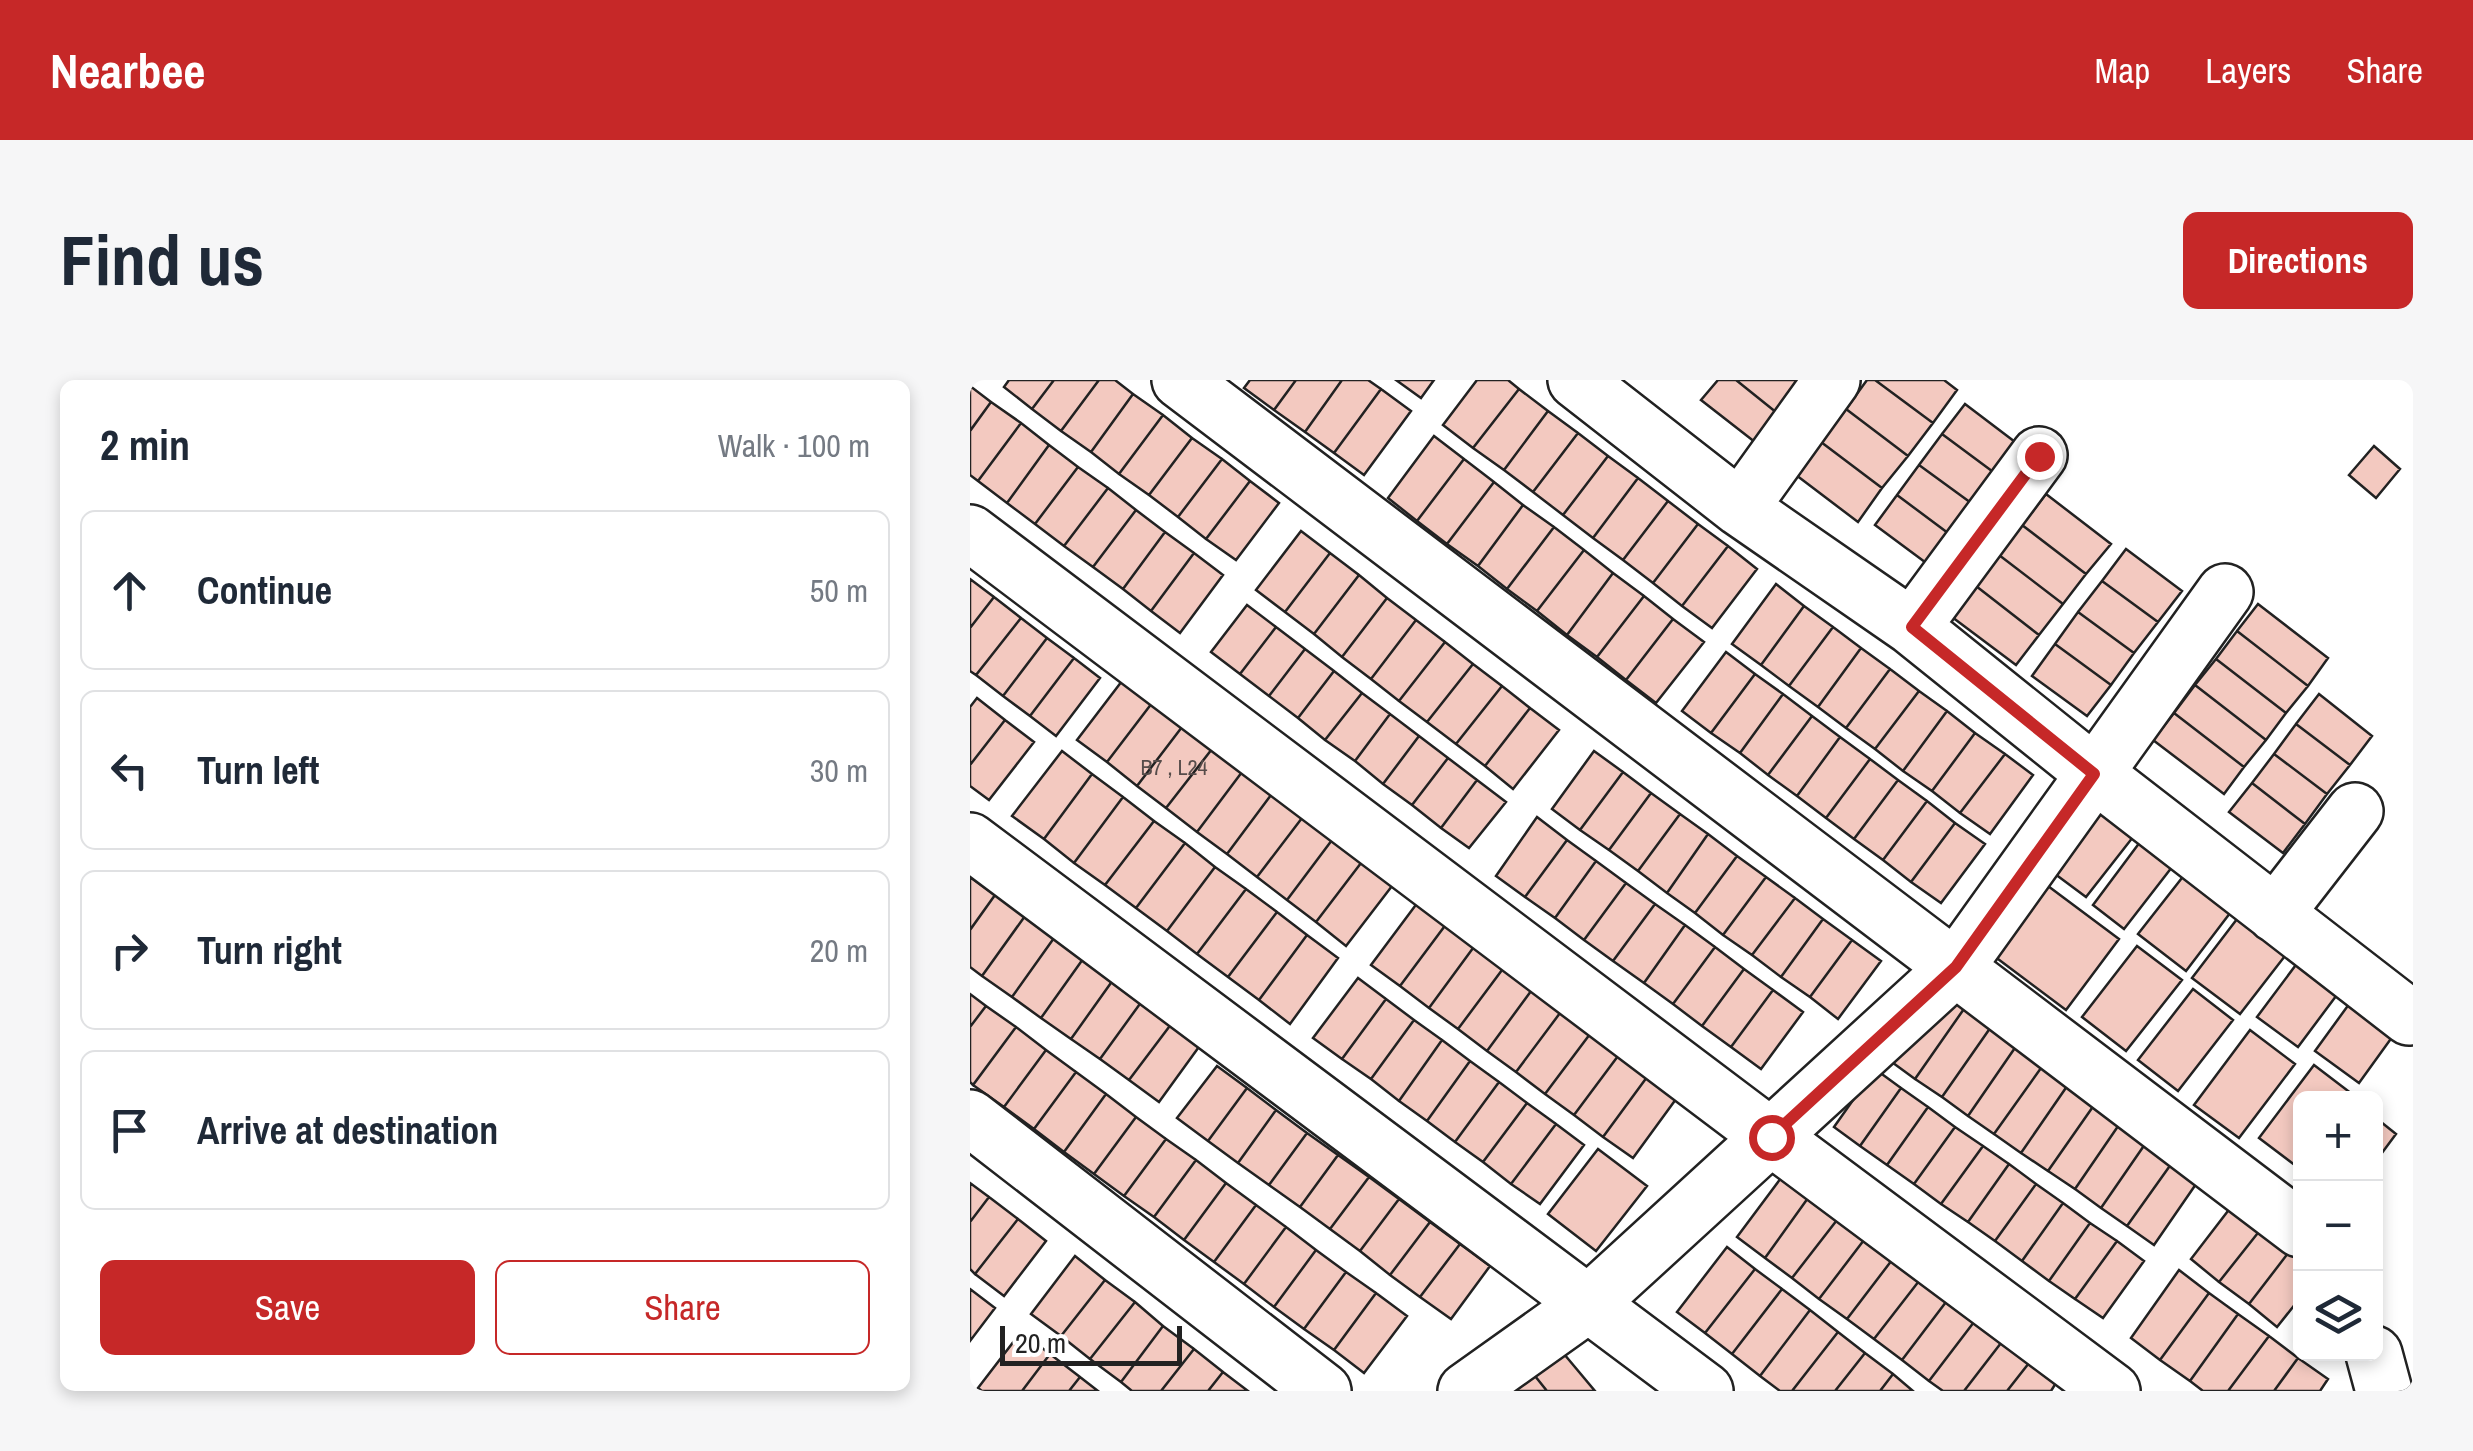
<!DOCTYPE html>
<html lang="en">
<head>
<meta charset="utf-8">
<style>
  :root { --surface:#fff; --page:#f6f6f7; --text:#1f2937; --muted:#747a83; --line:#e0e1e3; --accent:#c62828 }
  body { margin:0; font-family:"Archivo Narrow",sans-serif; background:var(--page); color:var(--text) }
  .controls { position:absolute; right:30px; bottom:30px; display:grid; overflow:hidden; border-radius:15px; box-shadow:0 5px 15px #0003 }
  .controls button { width:90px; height:90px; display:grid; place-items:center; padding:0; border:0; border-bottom:2px solid var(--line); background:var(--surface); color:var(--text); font:50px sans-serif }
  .scale { position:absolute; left:30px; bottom:25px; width:182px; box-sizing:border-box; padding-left:10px; border:5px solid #222; border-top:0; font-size:28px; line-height:35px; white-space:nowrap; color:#222; -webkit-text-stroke:8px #fff; paint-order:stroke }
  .stop { position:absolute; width:30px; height:30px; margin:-22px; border:8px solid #c62828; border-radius:50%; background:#fff }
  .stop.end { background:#c62828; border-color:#fff; box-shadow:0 2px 10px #0008 }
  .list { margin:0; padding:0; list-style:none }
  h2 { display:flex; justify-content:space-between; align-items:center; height:130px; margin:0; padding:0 40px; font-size:42px }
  h2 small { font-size:32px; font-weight:400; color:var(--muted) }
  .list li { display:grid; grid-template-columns:65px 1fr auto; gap:30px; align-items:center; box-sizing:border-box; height:160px; margin:0 20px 20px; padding:0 20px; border:2px solid var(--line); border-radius:15px }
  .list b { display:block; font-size:38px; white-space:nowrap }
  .list em { font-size:32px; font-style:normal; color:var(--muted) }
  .actions { display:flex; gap:20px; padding:30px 40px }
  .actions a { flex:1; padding:22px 0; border:2px solid var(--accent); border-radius:15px; text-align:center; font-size:35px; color:var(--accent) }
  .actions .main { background:var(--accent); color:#fff }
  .icon { flex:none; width:55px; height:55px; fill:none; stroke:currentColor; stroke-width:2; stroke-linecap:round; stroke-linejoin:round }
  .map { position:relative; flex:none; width:1443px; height:1011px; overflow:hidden; border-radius:15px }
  header { display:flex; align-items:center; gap:60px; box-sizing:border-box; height:140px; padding:0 50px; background:var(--accent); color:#fff }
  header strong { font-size:48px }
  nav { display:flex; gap:55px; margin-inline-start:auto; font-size:35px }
  .intro { display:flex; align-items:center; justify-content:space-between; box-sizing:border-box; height:240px; padding:0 60px }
  h1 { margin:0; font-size:70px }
  .button { padding:25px 45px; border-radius:15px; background:var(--accent); color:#fff; font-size:35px; font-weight:700 }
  main { display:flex; gap:60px; padding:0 60px }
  aside { flex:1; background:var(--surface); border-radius:15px; box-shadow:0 5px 15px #0003 }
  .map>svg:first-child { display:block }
</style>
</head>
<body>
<header>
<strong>Nearbee</strong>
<nav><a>Map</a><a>Layers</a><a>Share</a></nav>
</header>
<div class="intro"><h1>Find us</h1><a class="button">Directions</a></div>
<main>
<aside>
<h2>2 min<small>Walk · 100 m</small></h2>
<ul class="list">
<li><svg class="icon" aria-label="ahead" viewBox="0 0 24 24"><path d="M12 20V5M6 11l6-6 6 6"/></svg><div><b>Continue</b></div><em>50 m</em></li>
<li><svg class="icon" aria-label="left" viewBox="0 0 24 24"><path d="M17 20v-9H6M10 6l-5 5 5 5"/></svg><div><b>Turn left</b></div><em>30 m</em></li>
<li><svg class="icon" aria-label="right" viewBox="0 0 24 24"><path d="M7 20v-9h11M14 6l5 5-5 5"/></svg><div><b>Turn right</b></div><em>20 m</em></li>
<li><svg class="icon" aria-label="arrive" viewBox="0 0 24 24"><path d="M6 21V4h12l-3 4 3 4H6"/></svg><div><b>Arrive at destination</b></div></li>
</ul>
<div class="actions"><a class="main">Save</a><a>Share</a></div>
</aside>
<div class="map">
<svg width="1443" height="1011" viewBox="0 0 1443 1011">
  <rect width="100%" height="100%" fill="#fff"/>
  <path fill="#f3c9c0" stroke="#222" stroke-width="2.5" d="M39,0H84L62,29L34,7Z
    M84,0H129L91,51L62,29Z
    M129,0H145L163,14L121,72L91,51Z
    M280,0H326L304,30L274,8Z
    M326,0H372L335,52L304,30Z
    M372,0H398L411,9L364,73L335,52Z
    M426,0H464L451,18Z
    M507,0H538L549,9L503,68L473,45Z
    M748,0H766L812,37L790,66L731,20Z
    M766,0H826L835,7L812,37Z
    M897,0H905L963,43L938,76L876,29Z
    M905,0H974L987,10L963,43Z
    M0,6L21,22L0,51Z
    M411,9L441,31L394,95L364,73Z
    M549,9L578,31L534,90L503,68Z
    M163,14L193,35L149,94L121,72Z
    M21,22L51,43L8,101L0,95V51Z
    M995,24L1053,68L1030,97L972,54Z
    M876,29L938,76L912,108L851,62Z
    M578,31L608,53L563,112L534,90Z
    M193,35L222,58L179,115L149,94Z
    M51,43L79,65L37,123L8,101Z
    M608,53L638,76L593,135L563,112Z
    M972,54L1030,97L1008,128L949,85Z
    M464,56L494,79L447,141L418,118Z
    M222,58L252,79L208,137L179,115Z
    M851,62L912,108L888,142L826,95Z
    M79,65L108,87L65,144L37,123Z
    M1404,66L1430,89L1406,118L1379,95Z
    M638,76L668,98L623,158L593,135Z
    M252,79L280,101L236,159L208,137Z
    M494,79L524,102L477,164L447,141Z
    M949,85L1008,128L986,159L927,115Z
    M108,87L138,108L94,166L65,144Z
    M668,98L698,121L653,180L623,158Z
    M280,101L309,123L266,180L236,159Z
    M524,102L553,125L508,186L477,164Z
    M138,108L166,130L123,187L94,166Z
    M1076,114L1141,164L1116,194L1052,145Z
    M927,115L986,159L963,188L905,145Z
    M698,121L728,144L683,203L653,180Z
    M553,125L584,147L537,209L508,186Z
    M166,130L195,152L153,209L123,187Z
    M728,144L758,166L712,226L683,203Z
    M1052,145L1116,194L1093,224L1029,175Z
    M584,147L614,170L567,231L537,209Z
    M331,151L360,173L315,232L286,210Z
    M195,152L224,173L181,231L153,209Z
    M758,166L787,189L742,248L712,226Z
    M1156,169L1212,211L1188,242L1132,201Z
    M614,170L643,193L597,255L567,231Z
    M224,173L253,195L210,253L181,231Z
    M360,173L389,195L344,254L315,232Z
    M1029,175L1093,224L1069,255L1006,206Z
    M643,193L674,216L627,277L597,255Z
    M389,195L417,218L372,277L344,254Z
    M0,199L24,217L0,248Z
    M1132,201L1188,242L1164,273L1108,232Z
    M806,204L834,226L791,285L762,264Z
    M1006,206L1069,255L1046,285L982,237Z
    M674,216L703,239L656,300L627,277Z
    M24,217L51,238L6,295L0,291V248Z
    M417,218L446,240L401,299L372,277Z
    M1288,224L1358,278L1338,306L1267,251Z
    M277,225L306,247L270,294L241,272Z
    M834,226L863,247L819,306L791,285Z
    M1108,232L1164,273L1141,305L1085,264Z
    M51,238L77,258L33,316L6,295Z
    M703,239L734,262L686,323L656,300Z
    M446,240L475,262L429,321L401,299Z
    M306,247L335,269L299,316L270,294Z
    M863,247L891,268L848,327L819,306Z
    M1267,251L1338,306L1316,333L1246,279Z
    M77,258L104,278L60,336L33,316Z
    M475,262L503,284L457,342L429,321Z
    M1085,264L1141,305L1117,336L1062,296Z
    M891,268L920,289L876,348L848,327Z
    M335,269L364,291L328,338L299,316Z
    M756,272L785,294L741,353L712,331Z
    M104,278L130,298L86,356L60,336Z
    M1246,279L1316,333L1296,360L1225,305Z
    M503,284L532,306L486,364L457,342Z
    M920,289L949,311L905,369L876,348Z
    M364,291L392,313L355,360L328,338Z
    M785,294L813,314L770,373L741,353Z
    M152,301L182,323L137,382L107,360Z
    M1225,305L1296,360L1274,387L1204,333Z
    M532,306L560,328L515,386L486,364Z
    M949,311L977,331L933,391L905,369Z
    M392,313L420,334L385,381L355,360Z
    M813,314L842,336L798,395L770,373Z
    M1349,314L1402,356L1380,385L1326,344Z
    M7,318L35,340L0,385V327Z
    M182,323L212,347L167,406L137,382Z
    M560,328L589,350L543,409L515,386Z
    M977,331L1005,353L962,411L933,391Z
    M1204,333L1274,387L1254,414L1183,360Z
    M420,334L449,356L413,404L385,381Z
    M842,336L870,357L827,416L798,395Z
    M35,340L64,362L19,420L0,406V385Z
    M1326,344L1380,385L1357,414L1304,374Z
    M212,347L242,369L196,428L167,406Z
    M1005,353L1035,374L990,433L962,411Z
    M449,356L478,378L442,425L413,404Z
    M870,357L900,379L856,438L827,416Z
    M242,369L272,392L227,452L196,428Z
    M92,371L122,394L74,459L42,436Z
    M624,371L653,392L610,450L582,429Z
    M1035,374L1063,395L1020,454L990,433Z
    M1304,374L1357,414L1335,444L1282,403Z
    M478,378L507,400L471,448L442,425Z
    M900,379L928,400L884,459L856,438Z
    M272,392L301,415L257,474L227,452Z
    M653,392L681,413L639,470L610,450Z
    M122,394L153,417L104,483L74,459Z
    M507,400L536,422L499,468L471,448Z
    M928,400L957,421L913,480L884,459Z
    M1282,403L1335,444L1313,473L1259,432Z
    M681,413L710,434L668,491L639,470Z
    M301,415L332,438L287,497L257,474Z
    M1138,415L1174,443L1116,517L1081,491Z
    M153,417L184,441L135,505L104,483Z
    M957,421L985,443L941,502L913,480Z
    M710,434L738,454L697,513L668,491Z
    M567,437L597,460L555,517L526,496Z
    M332,438L362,460L317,520L287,497Z
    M184,441L215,463L166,528L135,505Z
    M985,443L1015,464L971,523L941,502Z
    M738,454L767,476L725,533L697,513Z
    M1176,454L1209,478L1154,549L1123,525Z
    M362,460L391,483L346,542L317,520Z
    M597,460L626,481L585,538L555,517Z
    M215,463L245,487L197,551L166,528Z
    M767,476L796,497L753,555L725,533Z
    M1226,480L1273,516L1216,591L1168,554Z
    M626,481L656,503L614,560L585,538Z
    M391,483L422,506L376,566L346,542Z
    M245,487L276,509L227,574L197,551Z
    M0,497L25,515L0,550Z
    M796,497L825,518L782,575L753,555Z
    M656,503L685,524L643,581L614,560Z
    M1078,506L1149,559L1096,630L1024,576Z
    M276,509L307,532L258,597L227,574Z
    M25,515L55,536L12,596L0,587V550Z
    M825,518L853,539L811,597L782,575Z
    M448,522L477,543L430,606L401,585Z
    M1280,522L1328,559L1270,634L1222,598Z
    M685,524L715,545L674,603L643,581Z
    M307,532L337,555L289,620L258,597Z
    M55,536L84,558L42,617L12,596Z
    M853,539L882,560L840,617L811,597Z
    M477,543L506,564L459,628L430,606Z
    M715,545L745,567L703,624L674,603Z
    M337,555L368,578L320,644L289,620Z
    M84,558L113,579L71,638L42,617Z
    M882,560L911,581L868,639L840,617Z
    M506,564L535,586L488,649L459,628Z
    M1167,566L1212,600L1156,671L1112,637Z
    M1340,566L1381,596L1328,667L1287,637Z
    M745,567L774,589L732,646L703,624Z
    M113,579L143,600L101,659L71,638Z
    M535,586L564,607L517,671L488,649Z
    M774,589L803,610L761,667L732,646Z
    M388,598L416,619L372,679L343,658Z
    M143,600L172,621L130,679L101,659Z
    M564,607L593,629L546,692L517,671Z
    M969,607L996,626L945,699L919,680Z
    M1223,609L1263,640L1208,711L1168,680Z
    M1390,609L1433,642L1389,703L1345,671Z
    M803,610L833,632L791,689L761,667Z
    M0,614L16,626L0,647Z
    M416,619L444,640L401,699L372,679Z
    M172,621L202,643L159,700L130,679Z
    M16,626L46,647L3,705L0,702V647Z
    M996,626L1023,644L972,717L945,699Z
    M593,629L623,650L575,714L546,692Z
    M444,640L472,660L429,721L401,699Z
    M202,643L231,664L189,722L159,700Z
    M1023,644L1049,662L998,736L972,717Z
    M46,647L76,670L34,727L3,705Z
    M623,650L651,672L604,735L575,714Z
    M1280,650L1325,684L1269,758L1224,725Z
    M472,660L500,681L457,741L429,721Z
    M1049,662L1076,681L1024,754L998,736Z
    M76,670L106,692L64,749L34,727Z
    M651,672L680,693L633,757L604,735Z
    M500,681L529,702L485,762L457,741Z
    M1076,681L1102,699L1051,773L1024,754Z
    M1344,685L1386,717L1330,718V789L1289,758Z
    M247,686L277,708L238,761L207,738Z
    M905,689L931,708L890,766L864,747Z
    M106,692L136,714L94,772L64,749Z
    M680,693L709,715L663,778L633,757Z
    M1102,699L1129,718L1078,791L1051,773Z
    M529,702L557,723L513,782L485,762Z
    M277,708L306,730L268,783L238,761Z
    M931,708L958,727L917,785L890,766Z
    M136,714L166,737L124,794L94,772Z
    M1129,718L1155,736L1105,809L1078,791Z
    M557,723L586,744L541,804L513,782Z
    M958,727L985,747L944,804L917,785Z
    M306,730L337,753L299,805L268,783Z
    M1155,736L1182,754L1131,828L1105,809Z
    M166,737L196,759L154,816L124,794Z
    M1406,738L1426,754L1406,781Z
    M586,744L614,765L570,824L541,804Z
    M985,747L1013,766L971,824L944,804Z
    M337,753L368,775L330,827L299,805Z
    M1182,754L1209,773L1157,846L1131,828Z
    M196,759L226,780L184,837L154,816Z
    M1013,766L1039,784L998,842L971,824Z
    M628,769L677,806L626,871L578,834Z
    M1209,773L1235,791L1184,865L1157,846Z
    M368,775L399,797L360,849L330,827Z
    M226,780L256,803L214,860L184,837Z
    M1039,784L1066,804L1025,861L998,842Z
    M399,797L429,819L390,871L360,849Z
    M811,798L838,818L795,878L767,857Z
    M0,803L19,817L0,842Z
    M256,803L286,825L244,882L214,860Z
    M1066,804L1093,823L1052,881L1025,861Z
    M19,817L48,839L5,894L0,889V842Z
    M838,818L867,840L822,898L795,878Z
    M429,819L460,842L420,895L390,871Z
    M1093,823L1120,843L1079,901L1052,881Z
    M286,825L316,847L274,904L244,882Z
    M1261,827L1291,849L1249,902L1221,879Z
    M48,839L76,861L34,916L5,894Z
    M867,840L894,860L849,919L822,898Z
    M460,842L490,864L450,917L420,895Z
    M1120,843L1147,861L1105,919L1079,901Z
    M316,847L346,870L304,927L274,904Z
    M1291,849L1319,872L1279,924L1249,902Z
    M894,860L922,880L877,939L849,919Z
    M1147,861L1174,881L1133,938L1105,919Z
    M490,864L520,886L481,939L450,917Z
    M757,867L785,889L735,953L707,932Z
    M346,870L376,892L334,949L304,927Z
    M1319,872L1330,881V918L1307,947L1279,924Z
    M105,876L135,900L91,956L61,934Z
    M922,880L949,901L904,959L877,939Z
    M785,889L812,909L762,974L735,953Z
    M1209,890L1239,913L1190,980L1161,958Z
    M376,892L406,913L364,970L334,949Z
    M135,900L165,922L120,979L91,956Z
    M949,901L976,922L932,980L904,959Z
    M0,909L25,928L0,961Z
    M812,909L840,930L790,996L762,974Z
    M406,913L437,936L394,993L364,970Z
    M1239,913L1268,934L1220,1001L1190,980Z
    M165,922L193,946L151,1002L120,979Z
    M976,922L1004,942L959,1001L932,980Z
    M840,930L868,952L822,1011H810L790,996Z
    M1268,934L1299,956L1258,1011H1233L1220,1001Z
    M1004,942L1031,963L994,1011H973L959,1001Z
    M193,946L224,969L191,1011H162L151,1002Z
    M51,952L80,974L52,1011H12L8,1008Z
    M868,952L895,973L865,1011H822Z
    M1299,956L1328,978L1304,1011H1258Z
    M1031,963L1059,983L1037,1011H994Z
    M589,968L625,1011H577L561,991Z
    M224,969L253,992L238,1011H191Z
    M895,973L923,994L910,1011H865Z
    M80,974L110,997L99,1011H52Z
    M1328,978L1358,999L1350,1011H1304Z
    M1059,983L1086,1003L1081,1011H1037Z
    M561,991L577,1011H537Z
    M253,992L278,1011H238Z
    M923,994L943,1011H910Z
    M110,997L128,1011H99Z"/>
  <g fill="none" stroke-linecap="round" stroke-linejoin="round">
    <g stroke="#222" stroke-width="60">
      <path id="street" d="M210,0L1330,849
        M606,0L770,128L942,247L1125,394L1439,637
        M770,128L862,0
        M0,153L801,757L1142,1011
        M942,247L1069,75
        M0,461L735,1011
        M1305,534L1385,431
        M0,738L353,1011
        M1404,974L1414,1011
        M496,1011L618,924L986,587L1255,212"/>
    </g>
    <use href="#street" stroke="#fff" stroke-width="55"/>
  </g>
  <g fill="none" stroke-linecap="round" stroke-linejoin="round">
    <path stroke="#c62828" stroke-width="12" d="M801,757L986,587L1124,394L942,247L1069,76"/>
  </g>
  <g text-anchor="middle" stroke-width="8" stroke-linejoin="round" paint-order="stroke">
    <g font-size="22" fill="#564c4a">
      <text x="204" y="395">B7 , L24</text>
    </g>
  </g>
</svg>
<div class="controls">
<button>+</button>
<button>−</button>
<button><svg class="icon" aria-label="layers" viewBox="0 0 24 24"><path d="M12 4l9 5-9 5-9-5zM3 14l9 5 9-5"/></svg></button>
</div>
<div class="scale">20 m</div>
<div class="stop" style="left:801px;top:757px"></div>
<div class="stop end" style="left:1069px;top:76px"></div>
</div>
</main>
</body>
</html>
